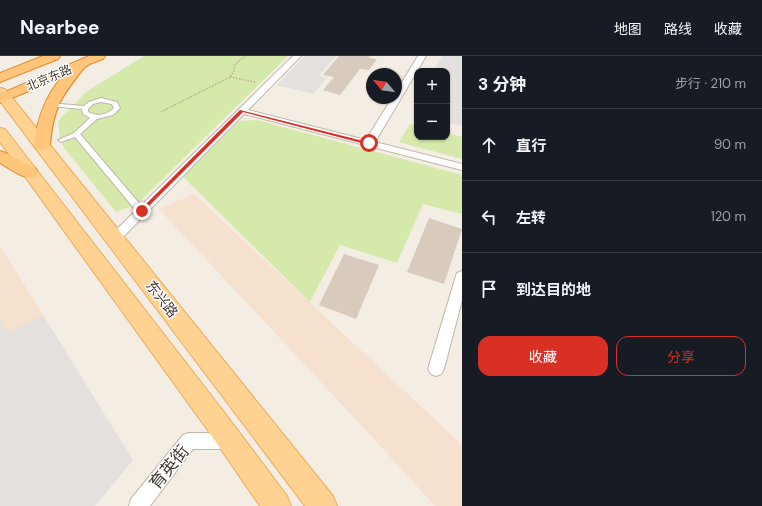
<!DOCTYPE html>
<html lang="zh">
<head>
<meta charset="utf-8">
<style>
  :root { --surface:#171b24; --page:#20242c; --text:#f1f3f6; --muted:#9ea1a6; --line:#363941; --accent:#d93025 }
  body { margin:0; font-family:"DM Sans","Noto Sans SC",sans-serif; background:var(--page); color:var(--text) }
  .controls { position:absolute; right:12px; top:12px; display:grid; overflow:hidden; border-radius:8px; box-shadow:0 1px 3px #0004 }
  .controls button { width:36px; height:36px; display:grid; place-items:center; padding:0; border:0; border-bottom:1px solid var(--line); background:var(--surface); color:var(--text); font:20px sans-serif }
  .compass { position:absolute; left:366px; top:12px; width:36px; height:36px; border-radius:50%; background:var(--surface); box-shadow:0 1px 3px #0004; rotate:299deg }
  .stop { position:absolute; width:12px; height:12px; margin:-9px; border:3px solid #d93025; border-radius:50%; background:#fff }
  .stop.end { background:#d93025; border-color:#fff; box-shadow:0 1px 4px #0008 }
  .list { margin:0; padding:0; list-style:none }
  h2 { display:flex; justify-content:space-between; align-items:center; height:52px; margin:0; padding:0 16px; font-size:17px }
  h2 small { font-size:13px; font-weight:400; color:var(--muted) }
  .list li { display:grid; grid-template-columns:26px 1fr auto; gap:12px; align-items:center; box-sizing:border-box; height:72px; padding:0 16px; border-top:1px solid var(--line) }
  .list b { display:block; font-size:15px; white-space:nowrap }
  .list em { font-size:13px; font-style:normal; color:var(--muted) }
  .actions { display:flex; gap:8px; padding:12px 16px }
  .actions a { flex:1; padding:9px 0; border:1px solid var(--accent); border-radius:12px; text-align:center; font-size:14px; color:var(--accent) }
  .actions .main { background:var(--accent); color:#fff }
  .icon { flex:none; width:22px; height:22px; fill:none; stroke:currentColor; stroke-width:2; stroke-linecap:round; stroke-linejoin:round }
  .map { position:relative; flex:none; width:462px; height:450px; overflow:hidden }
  header { display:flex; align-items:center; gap:24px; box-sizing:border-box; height:56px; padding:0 20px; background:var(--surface); border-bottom:1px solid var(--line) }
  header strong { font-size:19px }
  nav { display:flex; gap:22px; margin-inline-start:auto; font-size:14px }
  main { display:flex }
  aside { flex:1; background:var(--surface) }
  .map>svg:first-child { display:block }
</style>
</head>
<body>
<header>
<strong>Nearbee</strong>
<nav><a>地图</a><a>路线</a><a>收藏</a></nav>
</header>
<main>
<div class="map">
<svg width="462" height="450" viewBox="0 0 462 450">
  <rect width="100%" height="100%" fill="#f3ede4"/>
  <path fill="#f6e0ce" d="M194,138L462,389V450H435L363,371L159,153Z
    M0,190L43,259L8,276L0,262Z"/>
  <path fill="#d5e9ab" d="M144,0H288L136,149L116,156L64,92L60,82L58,65L86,36Z
    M257,64L462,119V158L423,148L397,207L340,189L310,246L183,121L239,65Z
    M410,68L417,70V81H447V77L462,81V103L399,86Z"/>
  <path fill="#e3e0dd" d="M305,0H336L319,20L327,22L313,38L277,29Z
    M442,0H462V70L447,66V15H433Z
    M43,259L133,404L95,450H0V262L8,276Z"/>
  <path fill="#d8cabc" d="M339,0H370L369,2L377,3L369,14L360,13L340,39L323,34L334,21L323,19Z
    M429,162L462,173L444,228L407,216Z
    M344,198L379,209L356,263L319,249Z"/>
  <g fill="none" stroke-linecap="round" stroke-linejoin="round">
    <g stroke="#c2b6aa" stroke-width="2">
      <path id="pedestrian" d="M101,42L117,46L120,52L113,59L97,63L80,78L144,153L145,155L144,157H138L75,81L61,86L58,84L74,77L90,62L83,58L82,53L50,50L47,48L48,47L84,50L89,46ZM101,46L112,48L114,52C107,59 97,61 88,56V53L93,48Z"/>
    </g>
    <g stroke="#c2b6aa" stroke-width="2">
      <path id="minor" d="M293,0H301L248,54L366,84L392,42H396V36L418,0H426L375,86L462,108V114L244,58L119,185H111L109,182L111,179Z
        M462,215V244L444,313L441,318L436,320L431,318L428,313L456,220L457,217Z
        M189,377H230L236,379L238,385L236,391L230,393H193L150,450H129L131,443L183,379Z"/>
    </g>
    <g stroke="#e8ad5e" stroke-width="2">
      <path id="primary" d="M0,32L5,33L333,440L337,450H305L0,45Z
        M0,72L5,73L227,360L287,440L291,450H260L209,376L0,86Z"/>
    </g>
    <g stroke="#e38a2e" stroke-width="2">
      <path id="trunk" d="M43,0H60L58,3L0,26V17Z
        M89,0H105L103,3C98,5 87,8 84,12C62,39 53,52 50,89L48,92L42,94L36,92L34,89C37,63 45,41 62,21L0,47V38Z
        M0,95L6,97L36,113L38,117L36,121C23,124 11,113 0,107Z"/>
    </g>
    <path stroke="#c1ad97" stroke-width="1.5" stroke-dasharray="1.5 1.5" stroke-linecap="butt" d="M230,21L255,26
      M161,56L230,21L234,15L235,8L246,0"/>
    <use href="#pedestrian" fill="#fff" fill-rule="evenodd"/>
    <use href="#minor" fill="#fff" fill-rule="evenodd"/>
    <use href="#primary" fill="#ffd291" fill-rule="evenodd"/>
    <use href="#trunk" fill="#ffc57a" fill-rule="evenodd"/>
  </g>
  <path fill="#d93025" d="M240,54L371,87L369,89L243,56L143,156H140V154Z"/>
  <g text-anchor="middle" stroke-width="3" stroke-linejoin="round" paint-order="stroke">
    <g font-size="12" fill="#453c34" stroke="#fff">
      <text transform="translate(49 22) rotate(-23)" y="4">北京东路</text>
    </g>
    <g font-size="14" fill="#453c34" stroke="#fff">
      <text transform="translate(162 243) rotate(52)" y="5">东兴路</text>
    </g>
    <g font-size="17" fill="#453c34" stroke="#fff">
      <text transform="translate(169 411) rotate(-51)" y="6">育英街</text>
    </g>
  </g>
</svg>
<div class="controls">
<button>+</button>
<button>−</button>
</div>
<svg class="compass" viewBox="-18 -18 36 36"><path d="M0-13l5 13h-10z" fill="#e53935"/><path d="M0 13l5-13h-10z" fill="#9ea1a6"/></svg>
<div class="stop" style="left:369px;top:87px"></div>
<div class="stop end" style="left:142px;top:155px"></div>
</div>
<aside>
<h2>3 分钟<small>步行 · 210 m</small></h2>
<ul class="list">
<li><svg class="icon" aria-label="ahead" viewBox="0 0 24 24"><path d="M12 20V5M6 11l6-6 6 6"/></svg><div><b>直行</b></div><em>90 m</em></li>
<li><svg class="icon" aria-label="left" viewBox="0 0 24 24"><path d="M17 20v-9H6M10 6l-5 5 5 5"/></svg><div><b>左转</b></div><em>120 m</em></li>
<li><svg class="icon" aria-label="arrive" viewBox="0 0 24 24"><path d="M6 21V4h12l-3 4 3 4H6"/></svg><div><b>到达目的地</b></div></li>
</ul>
<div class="actions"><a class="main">收藏</a><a>分享</a></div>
</aside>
</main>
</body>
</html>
